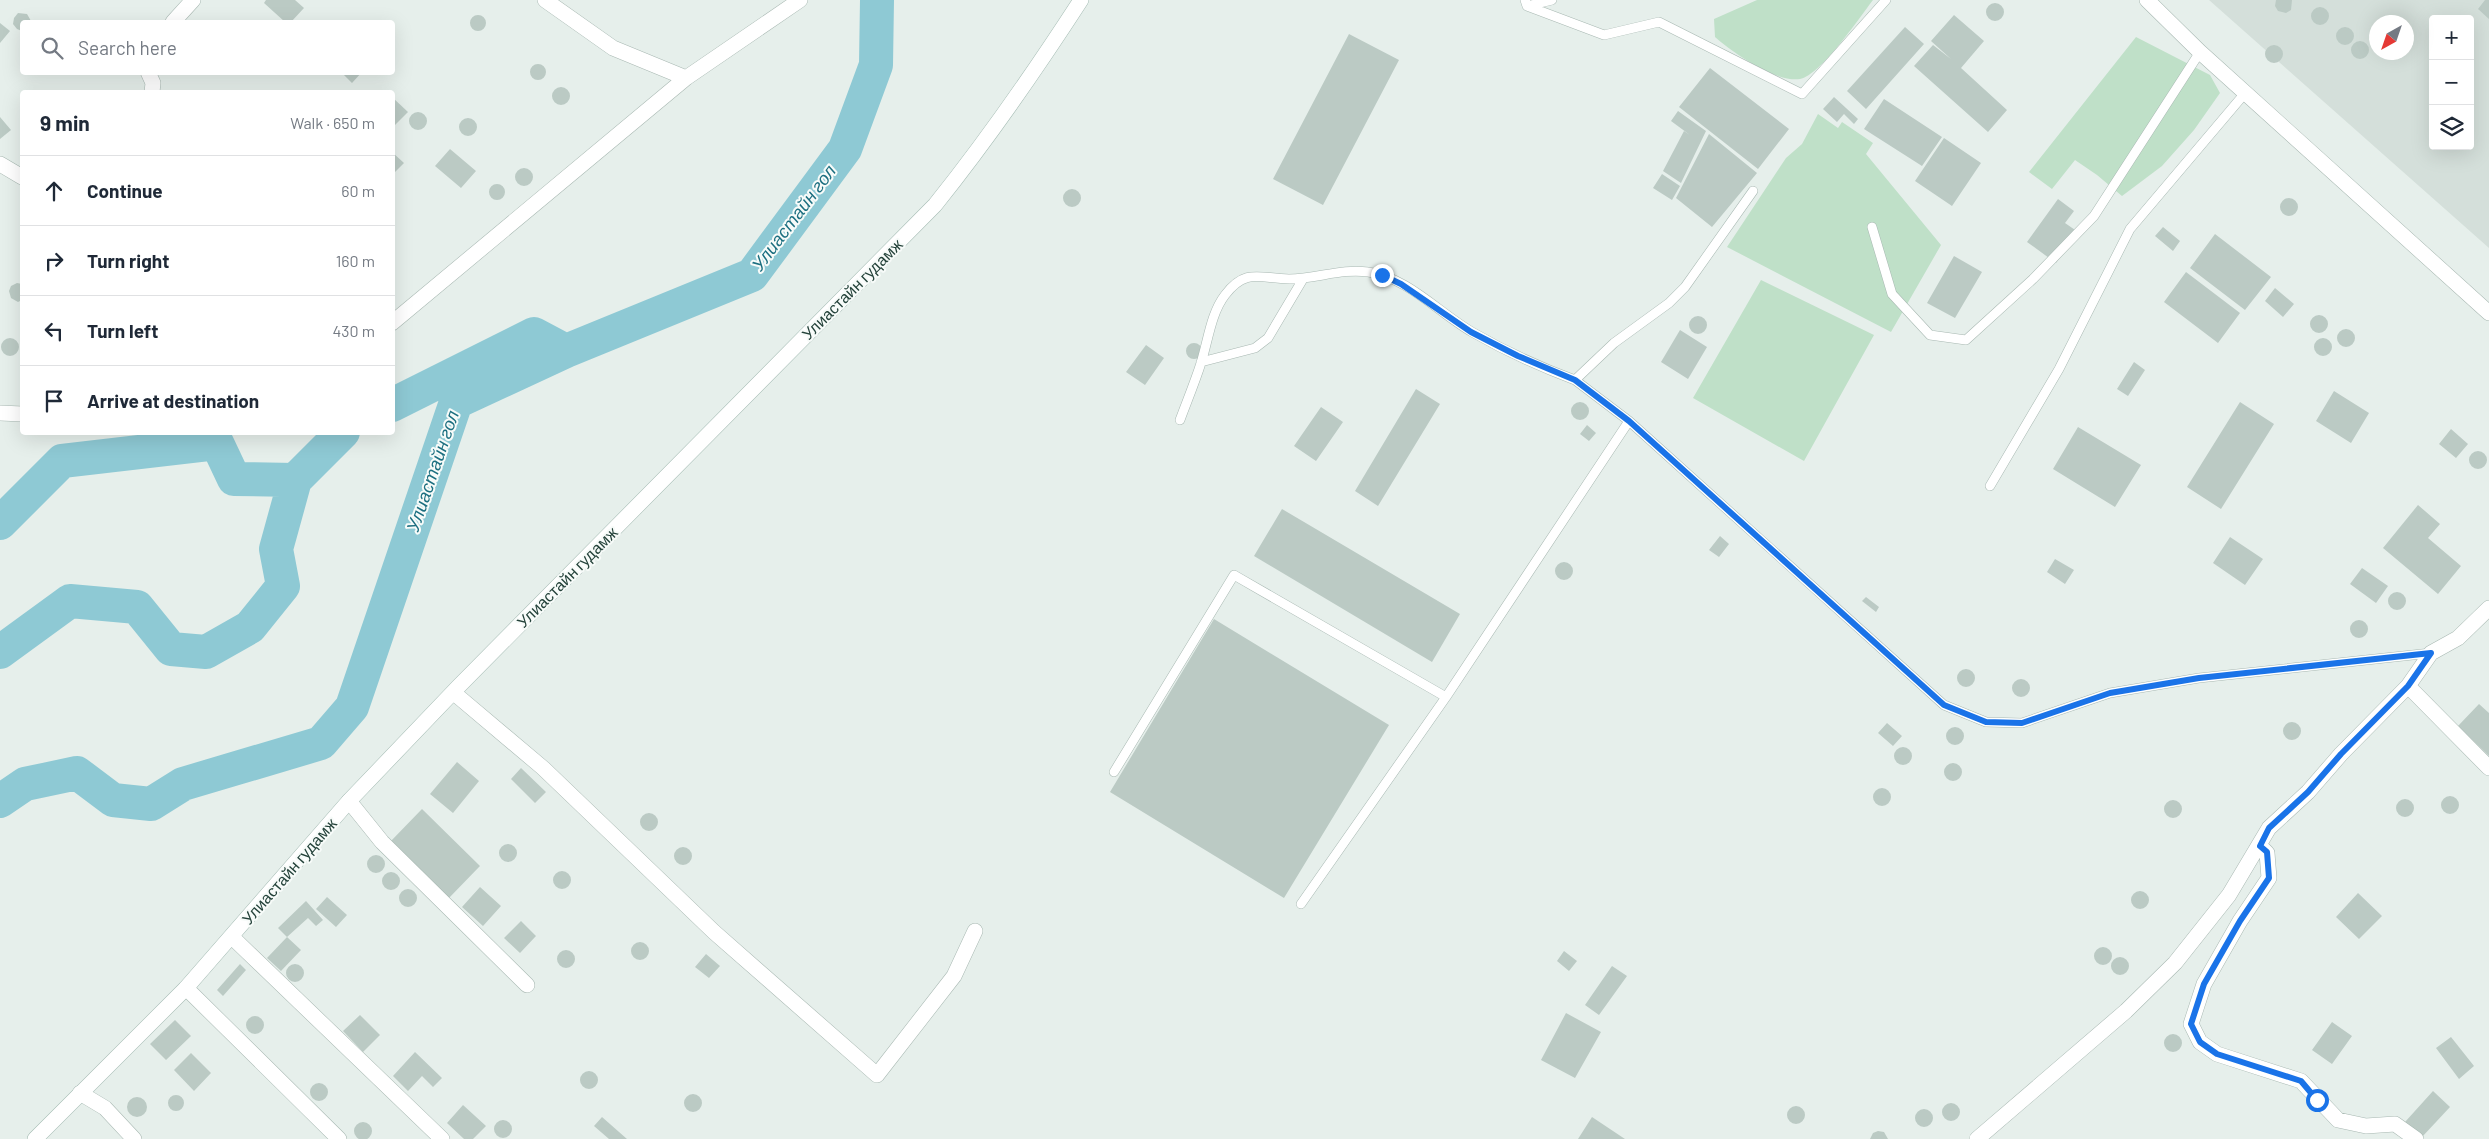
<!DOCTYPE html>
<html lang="en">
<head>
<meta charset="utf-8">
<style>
  :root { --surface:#fff; --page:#f6f6f7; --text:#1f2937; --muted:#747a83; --line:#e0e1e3 }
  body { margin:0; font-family:Barlow,sans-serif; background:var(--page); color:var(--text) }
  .controls { position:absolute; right:15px; top:15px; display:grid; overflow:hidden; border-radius:5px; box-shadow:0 5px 20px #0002 }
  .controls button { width:45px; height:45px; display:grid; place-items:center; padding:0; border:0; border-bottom:1px solid var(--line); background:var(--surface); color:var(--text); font:25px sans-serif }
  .compass { position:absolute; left:2369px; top:15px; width:45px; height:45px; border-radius:50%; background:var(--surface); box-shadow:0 5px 20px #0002; rotate:220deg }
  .stop { position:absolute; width:15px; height:15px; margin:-11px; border:4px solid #1a73e8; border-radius:50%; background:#fff }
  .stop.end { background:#1a73e8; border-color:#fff; box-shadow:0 1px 5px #0008 }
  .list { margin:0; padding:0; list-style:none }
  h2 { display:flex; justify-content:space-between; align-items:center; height:65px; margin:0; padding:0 20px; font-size:21px }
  h2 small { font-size:16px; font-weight:400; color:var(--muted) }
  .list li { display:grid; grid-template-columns:32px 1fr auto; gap:15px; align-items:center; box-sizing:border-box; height:70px; padding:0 20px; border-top:1px solid var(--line) }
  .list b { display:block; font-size:19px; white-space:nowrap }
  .list em { font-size:16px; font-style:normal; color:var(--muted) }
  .icon { flex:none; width:28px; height:28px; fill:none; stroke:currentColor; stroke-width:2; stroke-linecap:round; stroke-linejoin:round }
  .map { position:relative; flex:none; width:2489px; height:1139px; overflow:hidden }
  .search { position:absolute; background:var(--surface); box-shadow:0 5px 20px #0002; left:20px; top:20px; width:375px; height:55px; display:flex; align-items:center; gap:12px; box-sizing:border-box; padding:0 18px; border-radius:5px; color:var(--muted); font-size:19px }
  .panel { position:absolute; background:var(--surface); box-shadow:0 5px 20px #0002; left:20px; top:90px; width:375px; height:345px; border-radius:5px }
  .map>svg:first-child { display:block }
</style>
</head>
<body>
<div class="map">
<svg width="2489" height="1139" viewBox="0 0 2489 1139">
  <rect width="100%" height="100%" fill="#e6efeb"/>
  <path fill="#d4dfda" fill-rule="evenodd" d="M2209,0H2489V248ZM2433,19H2470V146H2433ZM2376,22H2406V52H2376Z"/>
  <path fill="#bfe0c8" d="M1757,0H1873C1859,18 1821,75 1800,79C1776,83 1732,52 1715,37L1714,19Z
    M2136,37L2210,75L2220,93L2194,130L2162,166L2122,196L2097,175L2075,160L2052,189L2029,172Z
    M1818,114L1838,128L1842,122L1873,143L1866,154L1941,245L1891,332L1727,247L1786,158L1802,144Z
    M1761,280L1874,335L1804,461L1693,398Z"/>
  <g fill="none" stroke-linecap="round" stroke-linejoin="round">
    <path stroke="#8ec9d4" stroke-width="34" d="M392,405L534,334L566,351
      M0,523L62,461L217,443L234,479L295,480
      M0,652L70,601L137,607L171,649L206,652L250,627L283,586L276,549L295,480L343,432
      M0,801L25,784L77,773L113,800L151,804L183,784L321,743L352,707L456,402L566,351L752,275L845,149L876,65L877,0"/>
  </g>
  <path fill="#bbcac4" d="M266,0H295L304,8L291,22H285L264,3Z
    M2276,0H2292L2291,10L2286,13L2278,11L2275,6Z
    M2485,0H2489V19L2478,9Z
    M1986 12a9 9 0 1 1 18 0a9 9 0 1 1-18 0Z
    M2311 16a9 9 0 1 1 18 0a9 9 0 1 1-18 0Z
    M18,13L27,14L31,21L22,22V31L17,29L13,24L14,18Z
    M1954,15L1984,41L1961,68L2007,110L1988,132L1914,66L1933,45L1951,59L1931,41Z
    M470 23a8 8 0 1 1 16 0a8 8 0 1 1-16 0Z
    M0,23L10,31L0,43Z
    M1905,27L1924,44L1866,109L1847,91Z
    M2336 36a9 9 0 1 1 18 0a9 9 0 1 1-18 0Z
    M1349,34L1399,60L1323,205L1273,179Z
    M2351 50a9 9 0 1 1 18 0a9 9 0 1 1-18 0Z
    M2265 54a9 9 0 1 1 18 0a9 9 0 1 1-18 0Z
    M530 72a8 8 0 1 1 16 0a8 8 0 1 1-16 0Z
    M1710,68L1789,129L1758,169L1679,107Z
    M341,72H362L352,83Z
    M552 96a9 9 0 1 1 18 0a9 9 0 1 1-18 0Z
    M392,97L408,112L392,128Z
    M1834,97L1858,119L1854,124L1844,114L1837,122L1823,109Z
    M1884,99L1942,137L1922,166L1864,129Z
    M1678,111L1706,131L1681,183L1663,171L1684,131L1690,135L1671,121Z
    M409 121a9 9 0 1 1 18 0a9 9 0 1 1-18 0Z
    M0,117L11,130L0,139Z
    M459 127a9 9 0 1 1 18 0a9 9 0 1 1-18 0Z
    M1709,134L1757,173L1712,227L1676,198Z
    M1944,138L1981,163L1952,206L1915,181Z
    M450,149L476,171L461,188L435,166Z
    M392,152L404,163L392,175Z
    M515 177a9 9 0 1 1 18 0a9 9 0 1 1-18 0Z
    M1662,174L1680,186L1672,200L1653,188Z
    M489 192a8 8 0 1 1 16 0a8 8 0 1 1-16 0Z
    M1063 198a9 9 0 1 1 18 0a9 9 0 1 1-18 0Z
    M2280 207a9 9 0 1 1 18 0a9 9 0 1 1-18 0Z
    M2058,199L2074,211L2065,223L2078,232L2056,263L2027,242Z
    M2163,227L2180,241L2173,251L2155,236Z
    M2215,234L2271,277L2245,310L2190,268Z
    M1954,256L1982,272L1955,318L1927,303Z
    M2186,272L2240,313L2218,343L2164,302Z
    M17,283L22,284V300L18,302L11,298L9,291L11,286Z
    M2275,288L2294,304L2283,317L2265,301Z
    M2310 324a9 9 0 1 1 18 0a9 9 0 1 1-18 0Z
    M1689 325a9 9 0 1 1 18 0a9 9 0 1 1-18 0Z
    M2337 338a9 9 0 1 1 18 0a9 9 0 1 1-18 0Z
    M1680,330L1707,347L1688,379L1661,362Z
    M1 347a9 9 0 1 1 18 0a9 9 0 1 1-18 0Z
    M2314 347a9 9 0 1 1 18 0a9 9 0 1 1-18 0Z
    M1186 351a8 8 0 1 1 16 0a8 8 0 1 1-16 0Z
    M1146,345L1164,358L1145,385L1126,372Z
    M2134,362L2145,370L2128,396L2117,389Z
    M1416,389L1440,404L1378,506L1355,491Z
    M2334,391L2369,413L2351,443L2316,421Z
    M2240,402L2274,424L2221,509L2187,487Z
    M1571 411a9 9 0 1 1 18 0a9 9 0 1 1-18 0Z
    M1321,407L1343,422L1316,461L1294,446Z
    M1587,425L1596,433L1589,441L1580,434Z
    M2078,427L2141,465L2115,507L2053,469Z
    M2451,429L2468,444L2456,458L2439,444Z
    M2469 460a9 9 0 1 1 18 0a9 9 0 1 1-18 0Z
    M2418,505L2440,524L2428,538L2461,566L2438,594L2383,548Z
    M1282,509L1460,614L1432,662L1254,556Z
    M1720,536L1729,544L1719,557L1709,550Z
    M2230,537L2263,559L2245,585L2213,563Z
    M2055,559L2074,570L2065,584L2047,572Z
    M1555 571a9 9 0 1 1 18 0a9 9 0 1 1-18 0Z
    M2362,568L2388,586L2376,603L2350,584Z
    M2388 601a9 9 0 1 1 18 0a9 9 0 1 1-18 0Z
    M1866,597L1879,607L1876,612L1862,601Z
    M1214,619L1389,725L1284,898L1110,792Z
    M2350 629a9 9 0 1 1 18 0a9 9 0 1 1-18 0Z
    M1957 678a9 9 0 1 1 18 0a9 9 0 1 1-18 0Z
    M2012 688a9 9 0 1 1 18 0a9 9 0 1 1-18 0Z
    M2479,704L2489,713V756L2458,726Z
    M2283 731a9 9 0 1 1 18 0a9 9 0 1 1-18 0Z
    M1887,723L1902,736L1893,746L1878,733Z
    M1946 736a9 9 0 1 1 18 0a9 9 0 1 1-18 0Z
    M1894 756a9 9 0 1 1 18 0a9 9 0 1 1-18 0Z
    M457,762L479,781L453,813L430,794Z
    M1944 772a9 9 0 1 1 18 0a9 9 0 1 1-18 0Z
    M521,768L546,792L535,803L511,779Z
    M1873 797a9 9 0 1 1 18 0a9 9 0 1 1-18 0Z
    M2441 805a9 9 0 1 1 18 0a9 9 0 1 1-18 0Z
    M2396 808a9 9 0 1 1 18 0a9 9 0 1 1-18 0Z
    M2164 809a9 9 0 1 1 18 0a9 9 0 1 1-18 0Z
    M422,809L480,866L448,899L390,842Z
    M640 822a9 9 0 1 1 18 0a9 9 0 1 1-18 0Z
    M499 853a9 9 0 1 1 18 0a9 9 0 1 1-18 0Z
    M674 856a9 9 0 1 1 18 0a9 9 0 1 1-18 0Z
    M367 864a9 9 0 1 1 18 0a9 9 0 1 1-18 0Z
    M553 880a9 9 0 1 1 18 0a9 9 0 1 1-18 0Z
    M382 881a9 9 0 1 1 18 0a9 9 0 1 1-18 0Z
    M480,887L501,906L483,926L462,907Z
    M399 898a9 9 0 1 1 18 0a9 9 0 1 1-18 0Z
    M2131 900a9 9 0 1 1 18 0a9 9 0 1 1-18 0Z
    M2358,893L2382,916L2359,939L2336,917Z
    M327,897L347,915L336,927L316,909Z
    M306,901L323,920L316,926L308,918L287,937L278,928Z
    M521,921L536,936L520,953L504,938Z
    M287,937L301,950L281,971L267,958Z
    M631 951a9 9 0 1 1 18 0a9 9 0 1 1-18 0Z
    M2094 956a9 9 0 1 1 18 0a9 9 0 1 1-18 0Z
    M557 959a9 9 0 1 1 18 0a9 9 0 1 1-18 0Z
    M1564,951L1577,961L1569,971L1557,961Z
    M706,954L720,966L709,978L695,967Z
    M2111 966a9 9 0 1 1 18 0a9 9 0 1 1-18 0Z
    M240,964L246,970L223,996L217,990Z
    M286 973a9 9 0 1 1 18 0a9 9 0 1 1-18 0Z
    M1612,966L1627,976L1599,1015L1585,1005Z
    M1566,1013L1601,1032L1575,1078L1541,1060Z
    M360,1015L380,1035L363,1052L343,1031Z
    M246 1025a9 9 0 1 1 18 0a9 9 0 1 1-18 0Z
    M175,1020L191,1036L166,1060L150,1044Z
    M2332,1022L2352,1036L2332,1064L2312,1050Z
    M2164 1043a9 9 0 1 1 18 0a9 9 0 1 1-18 0Z
    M2451,1037L2474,1066L2459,1079L2436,1048Z
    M415,1052L442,1078L433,1087L422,1076L408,1091L393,1076Z
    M191,1053L211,1073L194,1091L174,1070Z
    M580 1080a9 9 0 1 1 18 0a9 9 0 1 1-18 0Z
    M310 1092a9 9 0 1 1 18 0a9 9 0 1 1-18 0Z
    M2433,1091L2450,1107L2422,1137L2405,1122Z
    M684 1103a9 9 0 1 1 18 0a9 9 0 1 1-18 0Z
    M168 1103a8 8 0 1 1 16 0a8 8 0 1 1-16 0Z
    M127 1107a10 10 0 1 1 20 0a10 10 0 1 1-20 0Z
    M1942 1112a9 9 0 1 1 18 0a9 9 0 1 1-18 0Z
    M463,1105L486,1126L473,1139H464L447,1123Z
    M1787 1115a9 9 0 1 1 18 0a9 9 0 1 1-18 0Z
    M1915 1118a9 9 0 1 1 18 0a9 9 0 1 1-18 0Z
    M602,1117L627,1139H609L594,1126Z
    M1592,1117L1625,1139H1578Z
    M494 1129a9 9 0 1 1 18 0a9 9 0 1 1-18 0Z
    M354 1131a9 9 0 1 1 18 0a9 9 0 1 1-18 0Z
    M1878,1131L1884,1132L1888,1139H1870L1873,1133Z"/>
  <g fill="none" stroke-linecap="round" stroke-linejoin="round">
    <g stroke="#a8b8b2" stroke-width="10">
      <path id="service" d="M1525,0L1527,6L1604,35L1659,22L1802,94L1886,0
        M1527,6L1552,0
        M1872,227L1892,294L1930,335L1966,340L2033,279L2094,216L2200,52
        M1201,362L1255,348L1268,338L1303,279
        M1575,380L1629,421L1944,705L1986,722L2022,723L2110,693L2199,678L2431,653
        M1180,420C1187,401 1195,382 1201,363C1208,341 1211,313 1225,295C1246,267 1261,279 1289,279C1316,279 1342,268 1368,272C1407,277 1439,313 1472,332C1505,351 1540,367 1575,380L1614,343L1669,303L1685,287L1753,191
        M1990,486L2059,369L2130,229L2246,92
        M1446,697L1629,421
        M1114,772L1234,575L1446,697L1301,904"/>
    </g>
    <g stroke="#a8b8b2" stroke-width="16">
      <path id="minor" d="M545,0L613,48L686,78
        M173,22L193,0
        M148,72L153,83L152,92
        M0,164L22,177
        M392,323L686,78L800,0
        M0,413L22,414
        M2408,686L2489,768
        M454,693L543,768L714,932L877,1075L954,976L975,931
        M349,801L382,842L527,985
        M2260,846L2267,853L2269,878L2240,921L2204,984L2191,1024L2200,1042L2217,1054L2301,1081L2338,1120L2366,1126L2395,1124L2416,1139
        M232,937L442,1139
        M186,988L339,1139
        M80,1093L105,1108L134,1139
        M1977,1139L2126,1011L2175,963L2229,895L2269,828L2308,792L2341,754L2408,686L2431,653L2458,638L2489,608"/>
    </g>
    <g stroke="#a8b8b2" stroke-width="16">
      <path id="tertiary" d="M2147,0L2200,52L2489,313"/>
    </g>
    <g stroke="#a4bbb3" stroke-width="16">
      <path id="secondary" d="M35,1139L186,988L349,801L458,687L935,205C988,139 1035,71 1081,0"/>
    </g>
    <use href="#service" stroke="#fff" stroke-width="9"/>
    <use href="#minor" stroke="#fff" stroke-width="15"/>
    <use href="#tertiary" stroke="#fff" stroke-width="15"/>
    <use href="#secondary" stroke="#fff" stroke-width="15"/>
  </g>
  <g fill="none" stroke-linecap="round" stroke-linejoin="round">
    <path stroke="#1a73e8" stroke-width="6" d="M1382,275L1401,284L1471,332L1518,356L1575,380L1629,421L1944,705L1986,722L2022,723L2110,693L2199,678L2431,653L2408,686L2341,754L2308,792L2269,828L2260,846L2267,852L2269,878L2240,921L2204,984L2191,1024L2200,1042L2217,1054L2301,1081L2317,1100"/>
  </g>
  <g text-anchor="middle" stroke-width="4" stroke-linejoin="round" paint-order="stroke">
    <g font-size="16" fill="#24423a" stroke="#f7fbf9">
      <text transform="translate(852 289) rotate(-45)" y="6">Улиастайн гудамж</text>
      <text transform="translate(567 577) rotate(-45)" y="6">Улиастайн гудамж</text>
      <text transform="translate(289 871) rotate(-49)" y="6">Улиастайн гудамж</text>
    </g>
    <g font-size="18" font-style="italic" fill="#1c6f80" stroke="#f7fbf9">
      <text transform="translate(794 218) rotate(-53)" y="6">Улиастайн гол</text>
      <text transform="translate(433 471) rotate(-71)" y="6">Улиастайн гол</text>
    </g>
  </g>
</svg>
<div class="controls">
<button>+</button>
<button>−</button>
<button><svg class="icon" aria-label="layers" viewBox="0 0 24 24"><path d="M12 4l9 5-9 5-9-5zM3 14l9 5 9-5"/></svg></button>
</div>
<svg class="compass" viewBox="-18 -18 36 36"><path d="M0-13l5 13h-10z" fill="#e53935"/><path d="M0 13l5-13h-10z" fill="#747a83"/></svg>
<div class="stop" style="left:2317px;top:1100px"></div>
<div class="stop end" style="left:1382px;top:275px"></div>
<div class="search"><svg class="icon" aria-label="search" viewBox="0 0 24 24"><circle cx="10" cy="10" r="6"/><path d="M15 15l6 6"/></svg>Search here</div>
<section class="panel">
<h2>9 min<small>Walk · 650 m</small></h2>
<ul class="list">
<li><svg class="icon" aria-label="ahead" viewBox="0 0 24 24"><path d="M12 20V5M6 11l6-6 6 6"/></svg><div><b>Continue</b></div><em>60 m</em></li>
<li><svg class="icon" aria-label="right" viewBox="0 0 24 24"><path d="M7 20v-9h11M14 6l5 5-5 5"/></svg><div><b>Turn right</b></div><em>160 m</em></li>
<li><svg class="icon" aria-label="left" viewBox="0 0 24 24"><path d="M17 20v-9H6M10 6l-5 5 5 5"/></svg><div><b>Turn left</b></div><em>430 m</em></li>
<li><svg class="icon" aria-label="arrive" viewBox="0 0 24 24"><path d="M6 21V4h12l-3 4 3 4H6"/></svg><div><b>Arrive at destination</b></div></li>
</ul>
</section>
</div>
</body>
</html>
